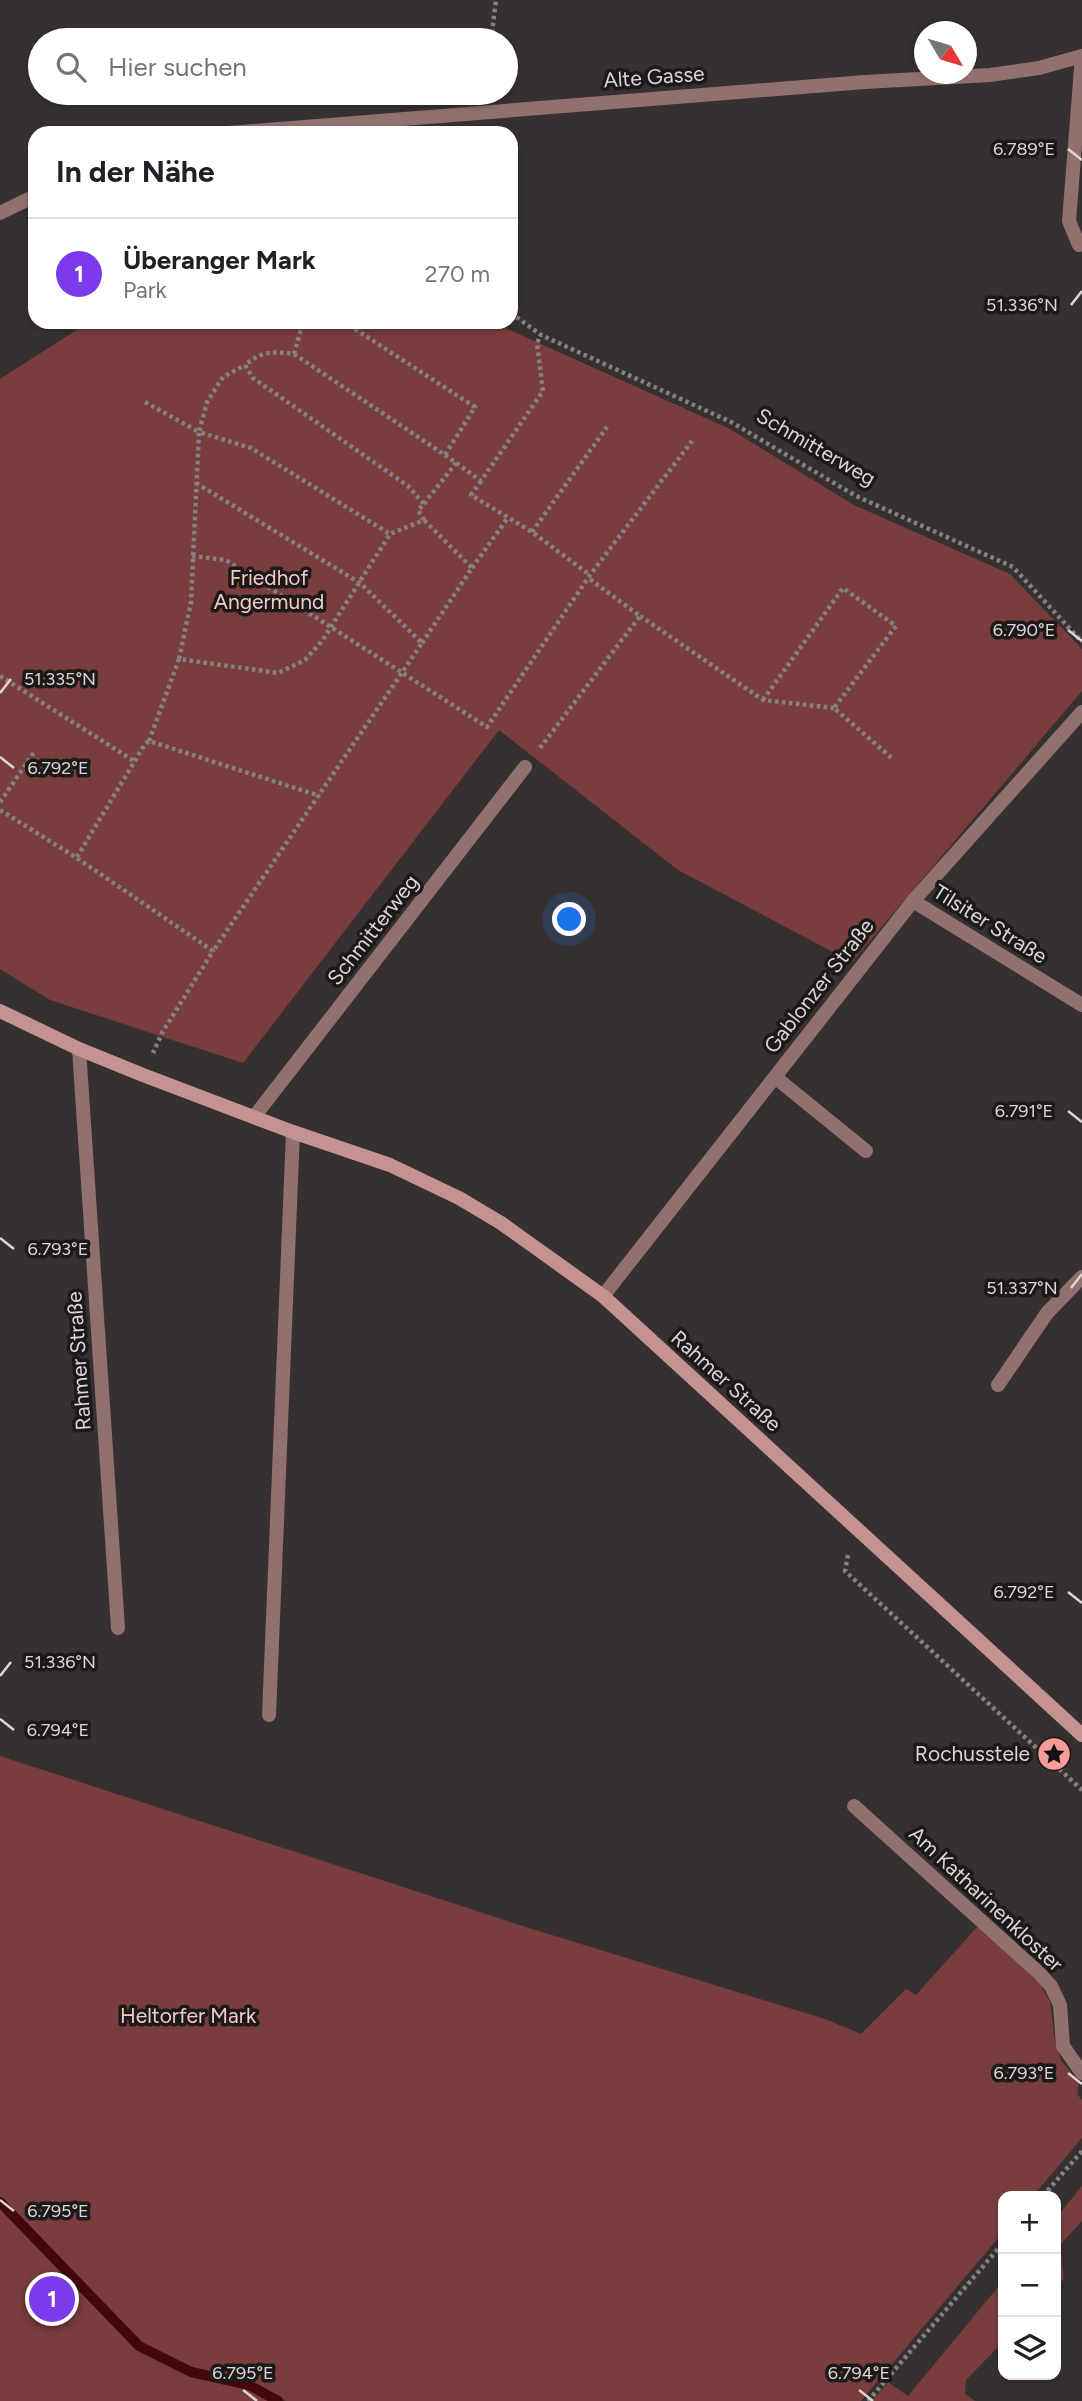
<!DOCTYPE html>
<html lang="de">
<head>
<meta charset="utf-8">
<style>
  :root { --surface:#fff; --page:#f6f6f6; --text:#202124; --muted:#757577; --line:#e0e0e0; --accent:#7c3aed }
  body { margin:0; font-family:Figtree,sans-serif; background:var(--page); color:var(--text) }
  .controls { position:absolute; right:21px; bottom:21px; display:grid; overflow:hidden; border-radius:14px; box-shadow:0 2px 5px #0004 }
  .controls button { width:63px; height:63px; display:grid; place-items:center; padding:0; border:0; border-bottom:2px solid var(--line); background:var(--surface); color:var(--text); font:35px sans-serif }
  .compass { position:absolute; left:914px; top:21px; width:63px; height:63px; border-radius:50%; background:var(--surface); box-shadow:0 2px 5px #0004; rotate:128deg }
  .you { position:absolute; left:570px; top:920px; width:24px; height:24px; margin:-18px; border:5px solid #fff; border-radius:50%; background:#1a73e8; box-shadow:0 0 0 10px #1a73e833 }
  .badge { display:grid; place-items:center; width:46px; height:46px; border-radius:50%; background:var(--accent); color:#fff; font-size:23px; font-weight:700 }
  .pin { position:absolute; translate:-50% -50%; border:4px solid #fff; box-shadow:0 2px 7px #0006 }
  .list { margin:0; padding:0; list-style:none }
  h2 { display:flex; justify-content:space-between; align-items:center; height:91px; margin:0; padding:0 28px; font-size:30px }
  h2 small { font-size:23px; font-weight:400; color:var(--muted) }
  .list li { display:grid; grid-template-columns:46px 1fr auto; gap:21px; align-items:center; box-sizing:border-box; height:112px; padding:0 28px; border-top:2px solid var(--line) }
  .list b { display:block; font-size:26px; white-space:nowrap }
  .list p { margin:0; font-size:23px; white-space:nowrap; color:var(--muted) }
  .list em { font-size:23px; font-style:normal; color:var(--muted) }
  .icon { flex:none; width:38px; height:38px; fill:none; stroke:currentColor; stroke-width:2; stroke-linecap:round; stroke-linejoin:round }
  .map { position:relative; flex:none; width:1082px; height:2401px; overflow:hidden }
  .search { position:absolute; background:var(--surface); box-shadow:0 2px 5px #0004; left:28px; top:28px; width:490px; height:77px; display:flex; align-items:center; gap:18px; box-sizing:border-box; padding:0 24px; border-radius:38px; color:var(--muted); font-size:26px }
  .panel { position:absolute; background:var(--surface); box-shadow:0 2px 5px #0004; left:28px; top:126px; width:490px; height:203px; border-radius:21px }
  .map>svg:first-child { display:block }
</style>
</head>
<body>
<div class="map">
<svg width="1082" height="2401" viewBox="0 0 1082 2401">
  <rect width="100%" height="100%" fill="#373030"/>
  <path fill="#793d3d" d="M89,322H492L728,428L854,505L1010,574L1082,649V691L852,962L678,870L499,730L243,1063L50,1000L0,969V379Z
    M0,1756L529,1928L825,2019L861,2034L906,1989L916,1995L978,1926L1040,1984L1050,2002L1055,2041L1061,2060L1079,2083L1077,2094L1082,2100V2138L1033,2196H1003V2232L861,2401H286L250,2381L192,2367L160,2352C182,2377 220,2377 250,2390C256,2393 263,2397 269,2401H0Z
    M1082,2186V2221L1060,2245L1064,2279L1056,2287V2218Z
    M1003,2281V2342L966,2380L965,2394L975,2401H872L888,2382L908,2396Z"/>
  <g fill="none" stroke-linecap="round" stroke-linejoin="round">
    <path stroke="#43080e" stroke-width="10" d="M0,2202L139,2346L191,2372L249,2385L278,2401"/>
    <path stroke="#868080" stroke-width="4.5" stroke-dasharray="3.5 3.5" stroke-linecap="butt" d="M491,40L496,0
      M511,313L541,335L731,422L856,496L1013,567L1082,642
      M294,354L303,322
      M145,402L199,432L207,402L223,377L245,365
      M445,455L481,481L543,391L537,343L541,335
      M481,481L471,495L532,532L590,575
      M196,483L360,583L422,643L213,951
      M424,504L456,463
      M532,532L607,427
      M192,556L226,560L487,727L590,575L692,441
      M472,568L507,519
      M640,616L763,700L834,708
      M422,643L472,568L424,520
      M179,659L191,602L199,432L251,448L390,534
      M0,676L134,761
      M763,700L843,588L896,626L834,708L894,760
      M149,741L179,659L278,673L305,660L322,641L390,534L424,520L418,510L424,504L408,486L253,378L245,365C262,351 273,351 294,354L445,455L475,407L344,322
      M540,748L640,616L588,578
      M0,802L35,751
      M0,810L77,858L213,951L162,1033L153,1053
      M77,857L145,744L149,741L320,796
      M848,1555L845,1571L1082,1790
      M1043,2196L1082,2151
      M868,2401L1003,2243"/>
    <path stroke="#90716f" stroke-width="14" d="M1079,245L1069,221L1082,56
      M79,1049L118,1628
      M775,1077L866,1151
      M254,1117L525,767
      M603,1296L913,901
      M269,1715L293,1132"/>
    <path stroke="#90716f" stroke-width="14" d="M228,133L865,82L990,75L1039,68L1082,56
      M0,213L35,196
      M1082,712L913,901L1082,1005
      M998,1385L1047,1313L1082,1277
      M854,1806L1039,1973L1051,1986L1060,2005L1063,2046L1082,2073"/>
    <path stroke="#c49391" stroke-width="14" d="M0,1011L79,1049L143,1075L293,1132L390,1165L459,1198L501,1223L603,1296L1082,1735"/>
  </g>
  <path fill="none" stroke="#dcd7d6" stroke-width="2.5" d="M1068,149L1082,160M1071,305L1082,291M1068,630L1082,641M0,693L11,679M0,757L14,768M1068,1111L1082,1122M0,1238L14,1249M1071,1288L1082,1274M1068,1592L1082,1603M0,1676L11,1662M0,1719L14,1730M1068,2073L1082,2084M0,2200L14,2211M243,2390L257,2401M859,2390L873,2401"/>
  <defs>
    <g id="sight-disc" transform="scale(1.75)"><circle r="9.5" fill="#f59b99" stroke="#1c1919"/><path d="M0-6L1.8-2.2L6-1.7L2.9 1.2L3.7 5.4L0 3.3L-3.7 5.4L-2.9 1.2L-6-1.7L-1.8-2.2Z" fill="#111"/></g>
  </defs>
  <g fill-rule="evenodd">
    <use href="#sight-disc" x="1054" y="1754"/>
  </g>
  <g text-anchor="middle" stroke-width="7" stroke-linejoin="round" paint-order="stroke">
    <g font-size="21" fill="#dcd7d6" stroke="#1c1919">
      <text transform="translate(654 77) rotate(-4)" y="7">Alte Gasse</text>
      <text transform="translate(816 447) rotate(30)" y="7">Schmitterweg</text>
      <text transform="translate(990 924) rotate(32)" y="7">Tilsiter Straße</text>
      <text transform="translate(373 930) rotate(-52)" y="7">Schmitterweg</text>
      <text transform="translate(819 986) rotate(-52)" y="7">Gablonzer Straße</text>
      <text transform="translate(79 1361) rotate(-94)" y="7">Rahmer Straße</text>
      <text transform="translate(726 1381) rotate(42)" y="7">Rahmer Straße</text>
      <text transform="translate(986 1899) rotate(43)" y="7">Am Katharinenkloster</text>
    </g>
    <g font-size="21" fill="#f4cbc9" stroke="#1c1919">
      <text x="269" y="585">Friedhof<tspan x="269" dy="24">Angermund</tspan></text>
      <text x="188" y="2023">Heltorfer Mark</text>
    </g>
    <g font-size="21" fill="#dcd7d6" stroke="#1c1919" text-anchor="end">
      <text x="1030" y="1761">Rochusstele</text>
    </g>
  </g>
  <g font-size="18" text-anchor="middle" fill="#dcd7d6" stroke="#1c1919" stroke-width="7" stroke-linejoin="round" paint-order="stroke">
    <text x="1024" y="155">6.789°E</text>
    <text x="1022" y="311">51.336°N</text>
    <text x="1024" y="636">6.790°E</text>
    <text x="60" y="685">51.335°N</text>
    <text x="58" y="774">6.792°E</text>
    <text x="1024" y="1117">6.791°E</text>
    <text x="58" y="1255">6.793°E</text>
    <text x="1022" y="1294">51.337°N</text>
    <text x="1024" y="1598">6.792°E</text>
    <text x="60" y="1668">51.336°N</text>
    <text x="58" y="1736">6.794°E</text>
    <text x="1024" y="2079">6.793°E</text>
    <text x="58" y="2217">6.795°E</text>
    <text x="243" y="2379">6.795°E</text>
    <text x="859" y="2379">6.794°E</text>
  </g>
</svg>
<div class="controls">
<button>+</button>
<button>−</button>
<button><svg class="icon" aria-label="layers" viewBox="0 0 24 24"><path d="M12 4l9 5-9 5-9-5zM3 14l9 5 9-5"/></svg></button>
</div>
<svg class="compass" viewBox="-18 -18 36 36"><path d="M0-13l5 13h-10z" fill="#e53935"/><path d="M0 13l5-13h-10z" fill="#757577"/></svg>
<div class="you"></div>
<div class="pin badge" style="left:52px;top:2299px">1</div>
<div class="search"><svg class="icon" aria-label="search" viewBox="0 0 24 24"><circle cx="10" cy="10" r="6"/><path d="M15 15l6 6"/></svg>Hier suchen</div>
<section class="panel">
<h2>In der Nähe<small></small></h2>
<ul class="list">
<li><span class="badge">1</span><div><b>Überanger Mark</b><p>Park</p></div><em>270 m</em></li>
</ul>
</section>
</div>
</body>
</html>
